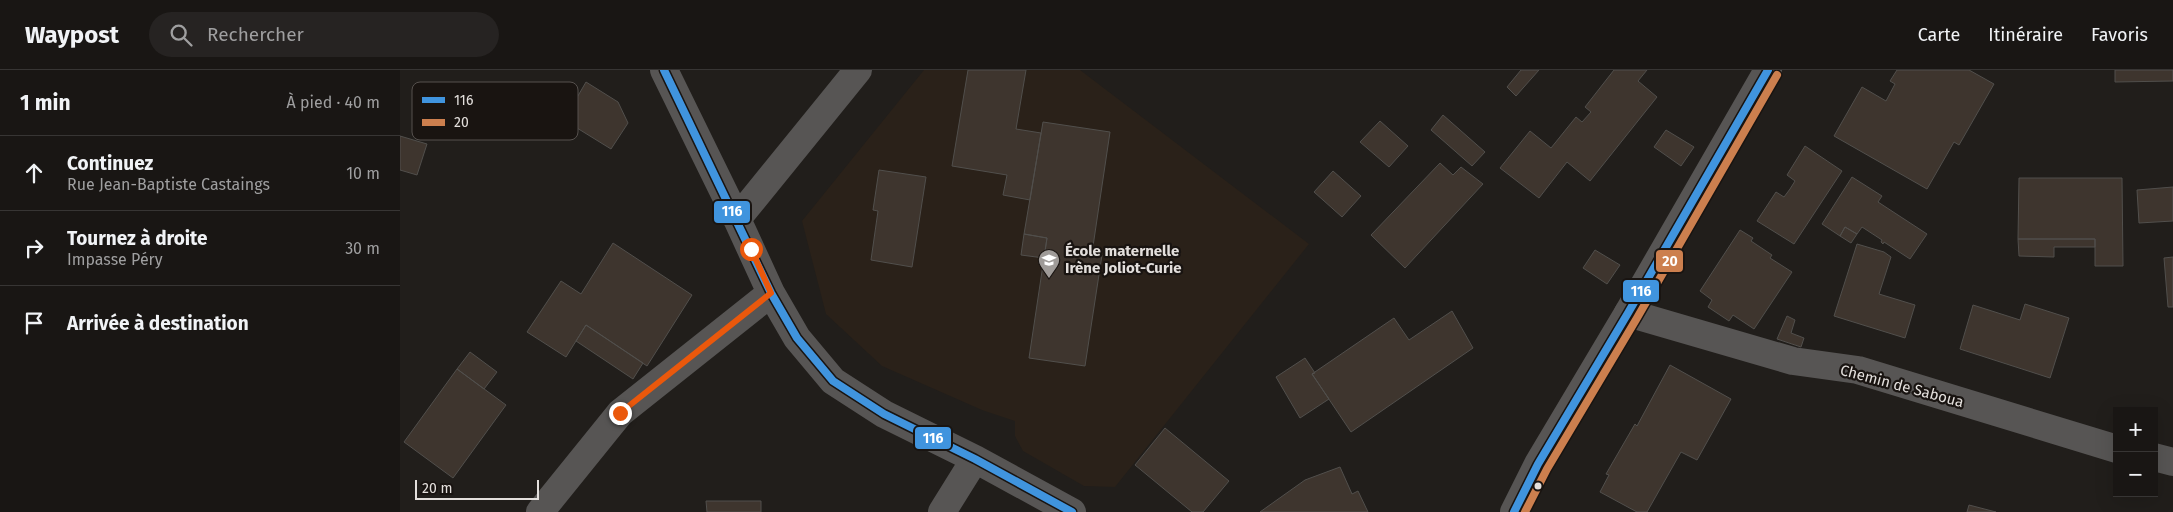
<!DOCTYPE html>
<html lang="fr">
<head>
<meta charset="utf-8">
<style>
  :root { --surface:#191614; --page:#262322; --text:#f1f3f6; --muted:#9f9fa0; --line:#373534 }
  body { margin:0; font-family:"Fira Sans",sans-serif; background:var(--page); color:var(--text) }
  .controls { position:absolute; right:15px; bottom:15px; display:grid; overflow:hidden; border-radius:0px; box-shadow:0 5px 20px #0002 }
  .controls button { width:45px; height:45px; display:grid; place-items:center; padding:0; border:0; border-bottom:1px solid var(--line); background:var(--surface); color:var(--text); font:25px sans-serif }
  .scale { position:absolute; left:15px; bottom:12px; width:124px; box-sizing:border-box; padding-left:5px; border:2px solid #e3dfdc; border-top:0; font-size:14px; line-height:18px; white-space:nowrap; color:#e3dfdc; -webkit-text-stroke:4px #191411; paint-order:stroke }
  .stop { position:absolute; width:15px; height:15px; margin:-11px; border:4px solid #ea580c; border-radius:50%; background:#fff }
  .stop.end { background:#ea580c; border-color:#fff; box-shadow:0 1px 5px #0008 }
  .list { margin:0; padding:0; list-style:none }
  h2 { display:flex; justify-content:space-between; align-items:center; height:65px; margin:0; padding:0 20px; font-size:21px }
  h2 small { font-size:16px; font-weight:400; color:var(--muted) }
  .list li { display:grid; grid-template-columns:32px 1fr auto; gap:15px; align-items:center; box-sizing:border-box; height:75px; padding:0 20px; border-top:1px solid var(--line) }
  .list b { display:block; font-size:19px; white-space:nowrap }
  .list p { margin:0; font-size:16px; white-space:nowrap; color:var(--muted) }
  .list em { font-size:16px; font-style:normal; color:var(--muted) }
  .icon { flex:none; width:28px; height:28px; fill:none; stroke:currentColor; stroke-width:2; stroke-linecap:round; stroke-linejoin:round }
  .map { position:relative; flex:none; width:1773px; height:442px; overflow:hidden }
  header { display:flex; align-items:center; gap:30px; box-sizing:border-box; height:70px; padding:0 25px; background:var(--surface); border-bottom:1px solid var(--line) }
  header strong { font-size:24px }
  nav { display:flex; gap:28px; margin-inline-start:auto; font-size:18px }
  .search { width:350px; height:45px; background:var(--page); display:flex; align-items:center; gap:12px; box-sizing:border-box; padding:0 18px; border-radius:28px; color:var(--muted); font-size:19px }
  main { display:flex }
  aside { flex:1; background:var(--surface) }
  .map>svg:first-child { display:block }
</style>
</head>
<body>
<header>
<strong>Waypost</strong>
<div class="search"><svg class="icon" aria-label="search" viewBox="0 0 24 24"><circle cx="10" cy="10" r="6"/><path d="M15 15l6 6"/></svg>Rechercher</div>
<nav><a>Carte</a><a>Itinéraire</a><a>Favoris</a></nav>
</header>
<main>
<aside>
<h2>1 min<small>À pied · 40 m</small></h2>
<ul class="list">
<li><svg class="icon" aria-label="ahead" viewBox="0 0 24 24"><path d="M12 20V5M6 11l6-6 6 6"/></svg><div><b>Continuez</b><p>Rue Jean-Baptiste Castaings</p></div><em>10 m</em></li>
<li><svg class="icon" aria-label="right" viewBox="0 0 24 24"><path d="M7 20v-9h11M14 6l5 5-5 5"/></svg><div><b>Tournez à droite</b><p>Impasse Péry</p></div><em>30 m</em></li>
<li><svg class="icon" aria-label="arrive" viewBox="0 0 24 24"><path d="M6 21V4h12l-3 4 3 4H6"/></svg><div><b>Arrivée à destination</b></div></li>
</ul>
</aside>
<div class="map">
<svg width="1773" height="442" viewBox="0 0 1773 442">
  <rect width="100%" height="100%" fill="#211e1b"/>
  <path fill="#2a2119" d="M524,0H680L909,174L715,417L684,416L623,381L615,366V351L582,340L482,296L426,244L402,151Z"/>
  <path fill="#3e352e" stroke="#514f4c" d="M568,0H626L616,59L641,63L630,130L603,125L607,105L552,96Z
    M1121,0H1139L1116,26L1107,17Z
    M1214,0H1247L1238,11L1257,27L1190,111L1167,92L1139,128L1100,98L1130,61L1151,78L1176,47L1182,52L1191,42L1185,37Z
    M1497,0H1569L1594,14L1559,75L1554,72L1527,119L1434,66L1462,17L1486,31L1495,14L1490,11Z
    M1715,0H1773V11L1715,12Z
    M186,12L218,32L228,53L211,79L164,50Z
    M1043,45L1085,82L1072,96L1031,60Z
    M980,51L1008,76L989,97L960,72Z
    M643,52L710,62L692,183L702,185L685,296L629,288L647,168L624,164Z
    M1266,60L1294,77L1281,96L1254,77Z
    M0,66L27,74L17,105L0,100Z
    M1405,76L1442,101L1394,174L1357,151L1376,122L1384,127L1390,119L1395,111L1387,105Z
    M1040,93L1053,105L1061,97L1083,114L1005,198L971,165Z
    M479,100L526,107L512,197L471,190L478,141L473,140Z
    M933,101L961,126L942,147L914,122Z
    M1452,107L1482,126L1478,132L1527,164L1510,189L1484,172L1483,174L1481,172L1482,170L1462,157L1457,164L1445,157L1440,166L1422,154Z
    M1619,108H1722L1723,196H1695V169H1618Z
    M1773,117V151L1739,153L1737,120Z
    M1445,157L1457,164L1451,173L1440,166Z
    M1340,160L1353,168L1351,171L1372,185L1370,188L1392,202L1354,259L1333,245L1329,251L1308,237L1312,230L1300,221Z
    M624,164L647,168L644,188L621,185Z
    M1618,169H1695V177H1654V187L1619,186Z
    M213,173L292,225L247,296L186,255L166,287L127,262L161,211L181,224Z
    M1457,174L1484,182L1491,187L1479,224L1515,235L1505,268L1434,246Z
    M1195,180L1220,195L1207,214L1183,198Z
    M1773,187V237H1768L1764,188Z
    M1625,234L1669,248L1650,308L1560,279L1573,235L1620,250Z
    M1052,241L1073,278L951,362L912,304L994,248L1009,270Z
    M1387,246L1395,250L1391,263L1404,268L1401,277L1377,269Z
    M186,255L243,293L233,309L176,271Z
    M70,282L97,302L84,319L57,299Z
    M905,288L915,303L912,304L929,329L900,348L876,307Z
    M1270,295L1331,329L1297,390L1281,382L1247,442H1237L1200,422L1209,405L1206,404L1235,354L1237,356Z
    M57,299L106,335L53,408L4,372Z
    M765,358L829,411L803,442H792L735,395Z
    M940,397L952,424L958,421L968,442H860L905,410Z
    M306,431H361V442H307Z
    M1569,435L1596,442H1567Z"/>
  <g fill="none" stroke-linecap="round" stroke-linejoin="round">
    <path stroke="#575554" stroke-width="28" d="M264,0L337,149L371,223L397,268L433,311L484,344L575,389L672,442
      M337,149L458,0
      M1228,243L1393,291L1458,300L1717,379
      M1754,387L1773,392
      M140,442L220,343L371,223
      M542,442L575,389"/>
    <path stroke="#575554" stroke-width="28" d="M1114,442L1138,394L1228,243L1368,0"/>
    <g stroke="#191411" stroke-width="11">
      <path id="bus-1" d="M264,0L371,223L397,268L433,311L484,344L575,389L672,442
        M1114,442L1138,394L1228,243L1368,0"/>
    </g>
    <g stroke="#191411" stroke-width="11">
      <path id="bus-2" d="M1125,442L1147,399L1237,248L1377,5"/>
    </g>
    <use href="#bus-1" stroke="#4094de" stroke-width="8"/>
    <use href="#bus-2" stroke="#cc7f4e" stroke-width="8"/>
  </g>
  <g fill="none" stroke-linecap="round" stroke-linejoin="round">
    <path stroke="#ea580c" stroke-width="6" d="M220,343L371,223L351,179"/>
  </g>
  <defs>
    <g id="school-pin" transform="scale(1.125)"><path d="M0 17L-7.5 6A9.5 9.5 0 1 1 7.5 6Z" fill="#9f9b98" stroke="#191411"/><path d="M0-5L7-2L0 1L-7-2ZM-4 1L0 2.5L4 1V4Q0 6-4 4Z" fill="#fff"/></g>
  </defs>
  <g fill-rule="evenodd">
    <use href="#school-pin" x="649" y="190"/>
  </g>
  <circle fill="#e3dfdc" stroke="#191411" stroke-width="2" cx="1138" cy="416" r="4.5"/>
  <g text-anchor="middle" stroke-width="4.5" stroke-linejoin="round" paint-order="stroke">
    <g font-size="15" font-weight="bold" fill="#e3dfdc" stroke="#191411" text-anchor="start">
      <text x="665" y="186">École maternelle<tspan x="665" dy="17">Irène Joliot-Curie</tspan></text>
    </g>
    <g font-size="15" fill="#e3dfdc" stroke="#191411">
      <text transform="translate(1502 316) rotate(15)" y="5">Chemin de Saboua</text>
    </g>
  </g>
  <rect x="12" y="12" width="166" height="58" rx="8" fill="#191411" stroke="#56514e" stroke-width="1"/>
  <rect x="22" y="27" width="23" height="6" fill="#4094de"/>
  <rect x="22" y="49" width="23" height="7" fill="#cc7f4e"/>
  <g font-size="14" fill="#e3dfdc">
    <text x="54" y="35">116</text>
    <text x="54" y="57">20</text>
  </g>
  <g stroke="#191411" stroke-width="2">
    <rect x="313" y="130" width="38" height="24" rx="5" fill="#4094de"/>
    <rect x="1255" y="179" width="29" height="24" rx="5" fill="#cc7f4e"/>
    <rect x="1222" y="209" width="38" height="24" rx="5" fill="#4094de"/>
    <rect x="514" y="356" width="38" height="24" rx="5" fill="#4094de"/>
  </g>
  <g font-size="14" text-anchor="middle" font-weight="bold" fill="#fff">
    <text x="332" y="146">116</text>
    <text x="1270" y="196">20</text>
    <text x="1241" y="226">116</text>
    <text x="533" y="373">116</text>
  </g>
</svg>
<div class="controls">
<button>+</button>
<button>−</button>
</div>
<div class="scale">20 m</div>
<div class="stop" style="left:351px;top:179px"></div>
<div class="stop end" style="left:220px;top:343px"></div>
</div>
</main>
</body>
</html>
